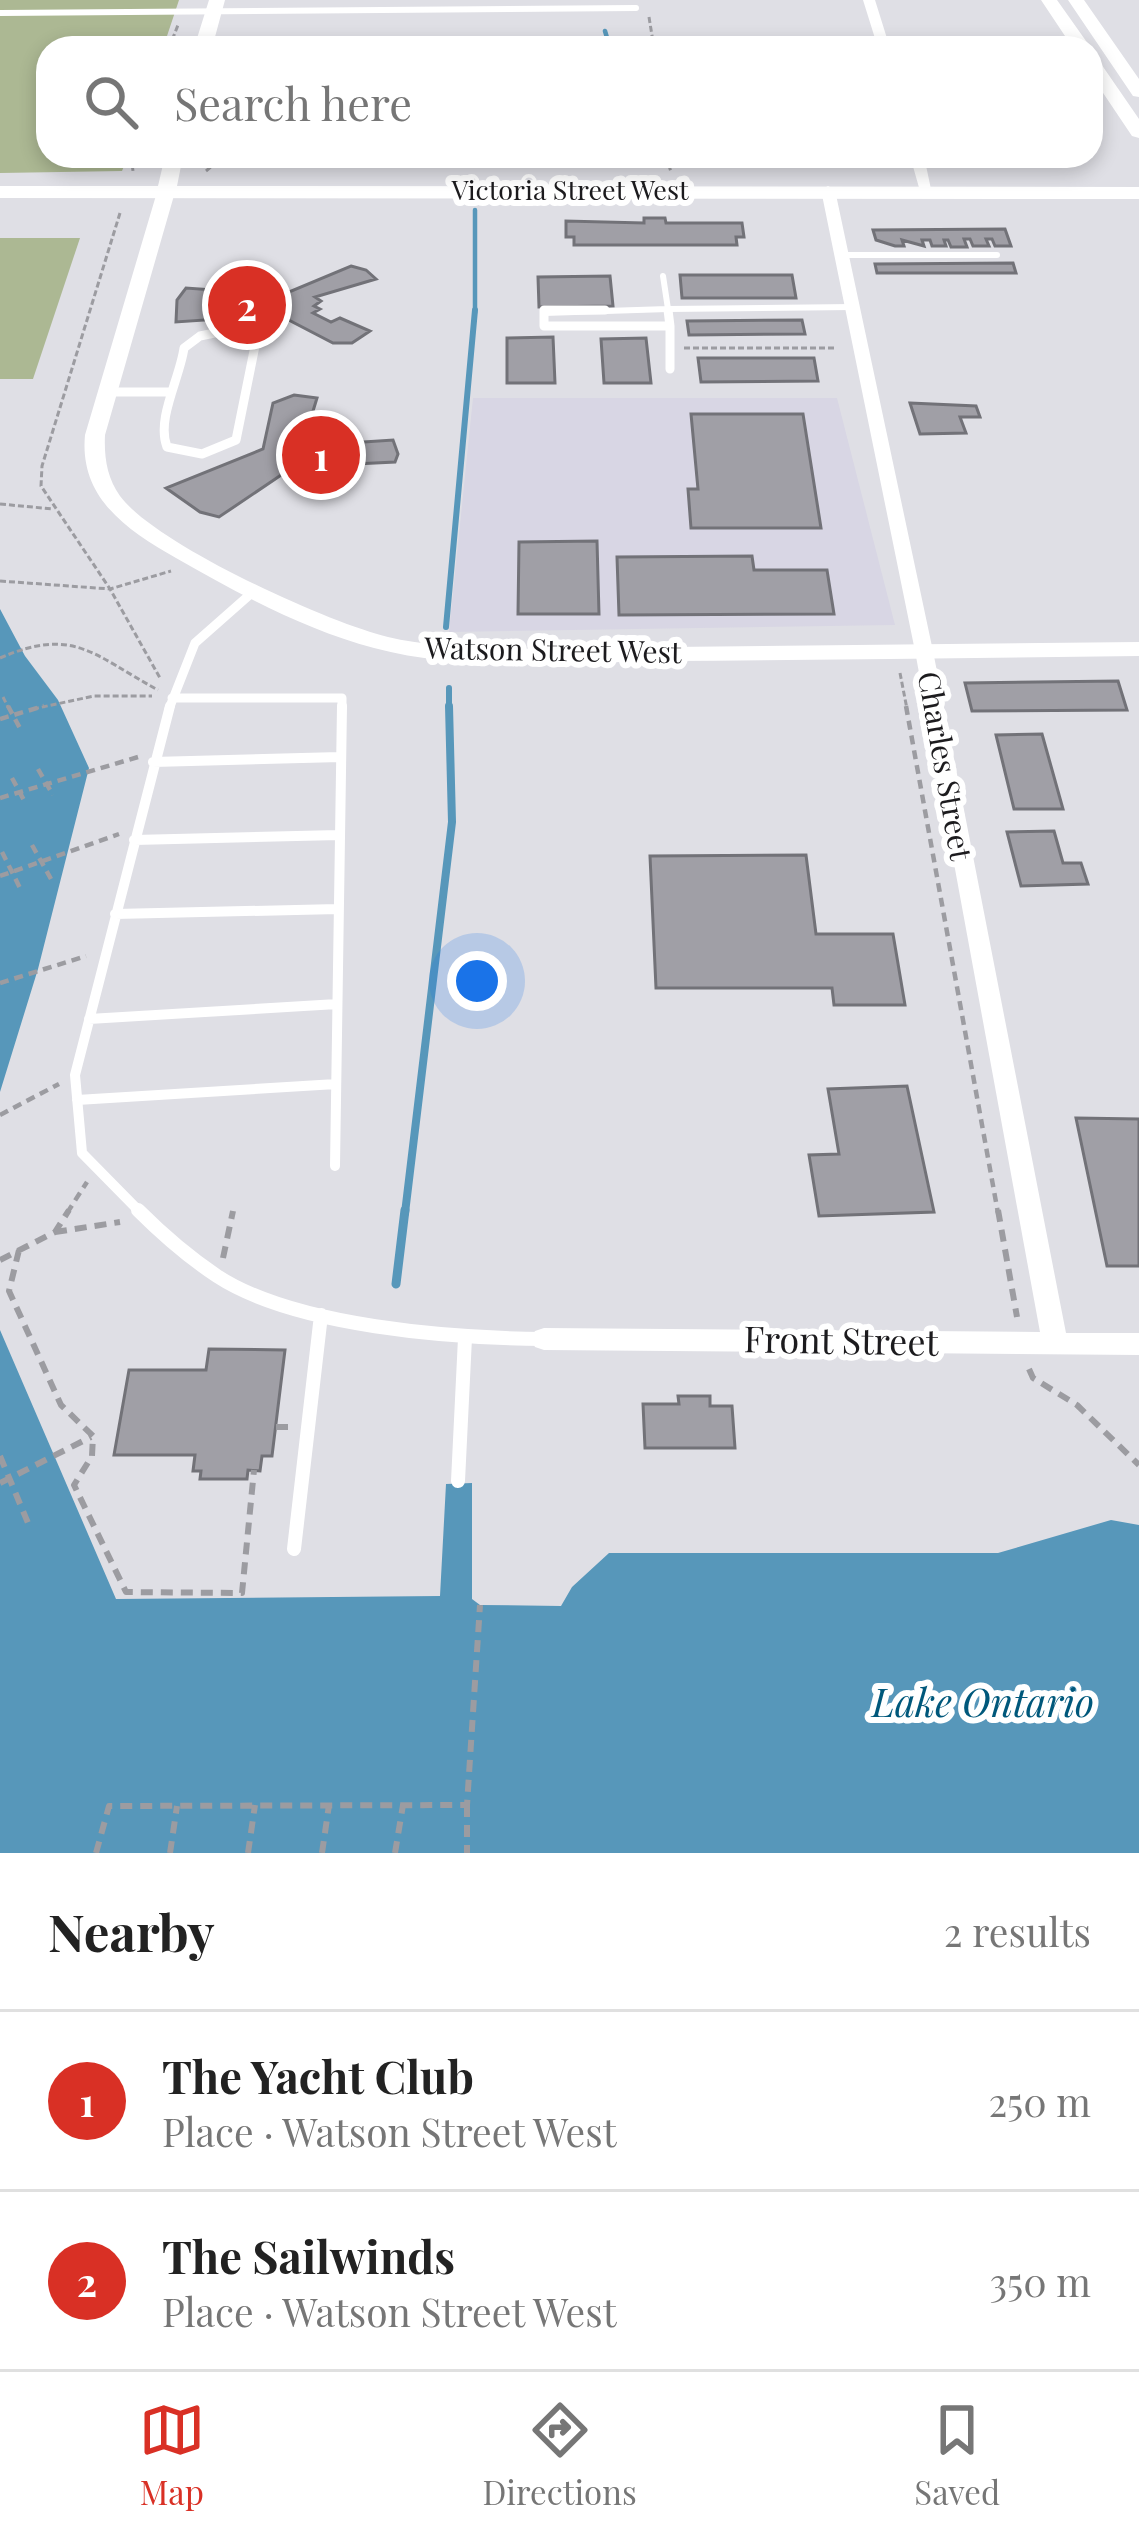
<!DOCTYPE html>
<html lang="en">
<head>
<meta charset="utf-8">
<style>
  :root { --surface:#fff; --page:#f6f6f6; --text:#222; --muted:#767676; --line:#e0e0e0; --accent:#d93025 }
  body { margin:0; font-family:"Playfair Display",serif; background:var(--page); color:var(--text) }
  .you { position:absolute; left:477px; top:981px; width:42px; height:42px; margin:-30px; border:9px solid #fff; border-radius:50%; background:#1a73e8; box-shadow:0 0 0 18px #1a73e833 }
  .badge { display:grid; place-items:center; width:78px; height:78px; border-radius:50%; background:var(--accent); color:#fff; font-size:39px; font-weight:700 }
  .pin { position:absolute; translate:-50% -50%; border:6px solid #fff; box-shadow:0 3px 12px #0006 }
  .list { margin:0; padding:0; list-style:none }
  h2 { display:flex; justify-content:space-between; align-items:center; height:156px; margin:0; padding:0 48px; font-size:51px }
  h2 small { font-size:39px; font-weight:400; color:var(--muted) }
  .list li { display:grid; grid-template-columns:78px 1fr auto; gap:36px; align-items:center; box-sizing:border-box; height:180px; padding:0 48px; border-top:3px solid var(--line) }
  .list b { display:block; font-size:45px; white-space:nowrap }
  .list p { margin:0; font-size:39px; white-space:nowrap; color:var(--muted) }
  .list em { font-size:39px; font-style:normal; color:var(--muted) }
  .icon { flex:none; width:66px; height:66px; fill:none; stroke:currentColor; stroke-width:2; stroke-linecap:round; stroke-linejoin:round }
  .map { position:relative; flex:none; width:1139px; height:1853px; overflow:hidden }
  .search { position:absolute; background:var(--surface); box-shadow:0 6px 18px #0003; left:36px; right:36px; top:36px; height:132px; display:flex; align-items:center; gap:30px; box-sizing:border-box; padding:0 42px; border-radius:36px; color:var(--muted); font-size:45px }
  .sheet { height:516px; background:var(--surface) }
  nav { display:flex; justify-content:space-around; align-items:center; box-sizing:border-box; height:168px; border-top:3px solid var(--line); background:var(--surface); font-size:33px; color:var(--muted) }
  nav a { display:grid; justify-items:center; gap:6px }
  nav .on { color:var(--accent) }
  .map>svg:first-child { display:block }
</style>
</head>
<body>
<div class="map">
<svg width="1139" height="1853" viewBox="0 0 1139 1853">
  <rect width="100%" height="100%" fill="#dfdfe5"/>
  <path fill="#d8d6e4" d="M473,398H837L895,625L449,632Z"/>
  <path fill="#acb893" d="M0,0H179L163,48H48V156H128L122,171L0,173Z
    M0,238H80L33,379H0Z"/>
  <path fill="#5797ba" d="M0,609L25,656L58,700L89,768L38,969L0,1092Z
    M0,1330L116,1599L440,1596L446,1484L472,1483V1599L480,1605L561,1606L572,1587L609,1553H998L1111,1520L1139,1525V1853H0Z"/>
  <g fill="none" stroke-linecap="round" stroke-linejoin="round">
    <path stroke="#5797ba" stroke-width="4.5" d="M605,31L610,48
      M514,156V165
      M475,210V313"/>
    <path stroke="#5797ba" stroke-width="6" d="M446,627L475,310
      M449,688V709"/>
    <path stroke="#5797ba" stroke-width="8" d="M405,1213L452,822L449,706"/>
    <path stroke="#5797ba" stroke-width="9" d="M396,1284L405,1210"/>
  </g>
  <path fill="#a09fa6" stroke="#727278" stroke-width="3" d="M954,156H1055L1057,162L955,161Z
    M644,218H665L666,223H742L744,237H736L737,245H574V237H566V221L644,223Z
    M1005,229L1011,246H995L992,239H986L989,246H973L970,239H964L967,247H951L948,240H944L946,246H932L930,240H922L924,246L902,240L904,246H895L876,240L873,230Z
    M1013,263L1016,273H877L875,264Z
    M351,266L366,270L376,279L315,297L321,301L314,306L320,309L313,313L331,322L340,318L370,331L352,343H333L279,315L176,322L177,300L186,288L282,295Z
    M680,275H792L796,298H682Z
    M610,276L613,306L539,307L538,277Z
    M802,320L805,334L689,335L687,321Z
    M553,337L555,383H507V338Z
    M646,338L651,383H604L601,339Z
    M698,358H814L818,381L701,382Z
    M294,395L317,398L310,421H298L295,438L319,444L318,450H348L349,443L393,440L398,454L395,462L293,467L219,517L200,512L166,488L263,449L273,403Z
    M910,403L976,406L980,417H960L966,433L920,434Z
    M691,414H803L821,528H691L688,489H698Z
    M597,541L599,614H518L519,542Z
    M752,556L754,570H827L834,614L619,615L617,557Z
    M1118,681L1127,710L972,711L965,683Z
    M1042,734L1063,809H1014L996,735Z
    M1054,831L1063,863H1081L1088,884L1021,886L1007,832Z
    M806,855L816,934H893L905,1005H834L832,988H656L650,856Z
    M907,1086L934,1212L819,1216L809,1155L839,1154L828,1089Z
    M1076,1118L1139,1119V1266H1107Z
    M209,1349L285,1350L272,1456H262L260,1471L248,1470L247,1479H200L201,1471H193L195,1455H114L129,1370H206Z
    M678,1396H710V1406H732L735,1448H645L643,1404H679Z"/>
  <g fill="none" stroke-linecap="round" stroke-linejoin="round">
    <path stroke="#9c9ca1" stroke-width="3" stroke-dasharray="6 3" stroke-linecap="butt" d="M649,17L654,48
      M169,48L178,25
      M48,126V133
      M131,156L133,171
      M666,156L671,172
      M206,171L224,156
      M120,213L42,466L41,486L110,589L160,678
      M684,348H834
      M0,504L53,509
      M0,581L110,589L171,571
      M0,658C74,626 93,655 158,690
      M900,673L907,709
      M3,697L9,709
      M33,709L94,696H152"/>
    <path stroke="#9c9ca1" stroke-width="4.5" stroke-dasharray="9 6" stroke-linecap="butt" d="M8,706L22,732
      M906,706L998,1213
      M0,719L44,706
      M38,769L53,795
      M12,778L26,804
      M0,798L138,757
      M32,845L51,879
      M2,852L21,890
      M0,876L119,834
      M0,983L86,956
      M0,1115L59,1084
      M67,1213L87,1182"/>
    <path stroke="#9c9ca1" stroke-width="6" stroke-dasharray="12 8" stroke-linecap="butt" d="M998,1210L1017,1317
      M55,1232L120,1222
      M19,1250L9,1291L61,1405L93,1436L92,1456L74,1485L126,1592L242,1593L254,1470
      M223,1258L233,1211
      M0,1260L55,1232L69,1210
      M1029,1369L1033,1378L1077,1405L1139,1465
      M276,1427H291
      M0,1456L28,1523
      M0,1483L91,1437
      M467,1805V1853
      M96,1853L109,1806L467,1805L480,1605
      M170,1853L177,1806
      M248,1853L255,1805
      M322,1853L329,1805
      M395,1853L403,1805"/>
    <path stroke="#fff" stroke-width="6" d="M0,13L636,8
      M842,255H997
      M663,276L668,309
      M668,309L853,307
      M544,313L668,309"/>
    <path stroke="#fff" stroke-width="9" d="M605,310H544V326H670L668,310
      M670,326V369
      M229,330L256,341L236,440L202,454L167,447C156,419 180,378 184,348L200,336Z
      M107,392H170
      M172,698H342V709
      M169,709L195,643L254,591"/>
    <path stroke="#fff" stroke-width="10" d="M153,762L340,757
      M134,840L339,835
      M115,914L338,909
      M89,1019L337,1004
      M77,1100L336,1084
      M335,1166L342,706
      M141,1213L82,1153L75,1075L170,706"/>
    <path stroke="#fff" stroke-width="14" d="M138,1210C161,1233 190,1258 217,1276C295,1327 452,1338 544,1339
      M458,1481L465,1338
      M294,1549L321,1315"/>
    <path fill="#fff" fill-rule="evenodd" d="M863,0H875L890,48H878Z
      M910,156H924L932,194L920,191Z
      M828,186L835,190L933,651L1066,1333H1139V1355L544,1350L535,1347L531,1339L535,1331L544,1328L1040,1332L915,651L821,190Z"/>
    <path fill="#fff" fill-rule="evenodd" d="M166,187L175,192L105,435C104,457 107,478 120,496C155,544 328,623 388,637C421,645 455,646 489,649L1139,642V656C981,658 823,660 665,661C569,662 468,673 374,648C305,630 237,593 176,558C127,530 79,498 85,435L157,192Z"/>
    <path fill="#fff" fill-rule="evenodd" d="M209,0H225L212,48H194Z
      M1041,0H1057L1091,48H1073Z
      M1068,0H1084L1139,79V97L1133,96Z
      M1091,57L1097,58L1139,119V138L1132,136L1091,75Z
      M165,156H183L177,186L1139,187V199L0,198V186H158Z"/>
  </g>
  <g text-anchor="middle" stroke-width="12" stroke-linejoin="round" paint-order="stroke">
    <g font-size="27" fill="#1c1b1e" stroke="#fff">
      <text x="570" y="200">Victoria Street West</text>
    </g>
    <g font-size="30" fill="#1c1b1e" stroke="#fff">
      <text transform="translate(553 651) rotate(1)" y="10">Watson Street West</text>
      <text transform="translate(944 766) rotate(80)" y="10">Charles Street</text>
    </g>
    <g font-size="36" fill="#1c1b1e" stroke="#fff">
      <text transform="translate(841 1341) rotate(1)" y="13">Front Street</text>
    </g>
    <g font-size="39" font-style="italic" fill="#00587b" stroke="#fff">
      <text x="983" y="1717">Lake Ontario</text>
    </g>
  </g>
</svg>
<div class="you"></div>
<div class="pin badge" style="left:321px;top:455px">1</div>
<div class="pin badge" style="left:247px;top:305px">2</div>
<div class="search"><svg class="icon" aria-label="search" viewBox="0 0 24 24"><circle cx="10" cy="10" r="6"/><path d="M15 15l6 6"/></svg>Search here</div>
</div>
<section class="sheet">
<h2>Nearby<small>2 results</small></h2>
<ul class="list">
<li><span class="badge">1</span><div><b>The Yacht Club</b><p>Place · Watson Street West</p></div><em>250 m</em></li>
<li><span class="badge">2</span><div><b>The Sailwinds</b><p>Place · Watson Street West</p></div><em>350 m</em></li>
</ul>
</section>
<nav>
<a class="on"><svg class="icon" aria-label="map" viewBox="0 0 24 24"><path d="M3 6l6-2 6 2 6-2v14l-6 2-6-2-6 2zM9 4v14M15 6v14"/></svg>Map</a>
<a><svg class="icon" aria-label="directions" viewBox="0 0 24 24"><path d="M12 3l9 9-9 9-9-9zM9 14v-3h6M13 9l2 2-2 2"/></svg>Directions</a>
<a><svg class="icon" aria-label="saved" viewBox="0 0 24 24"><path d="M7 4h10v16l-5-4-5 4z"/></svg>Saved</a>
</nav>
</body>
</html>
